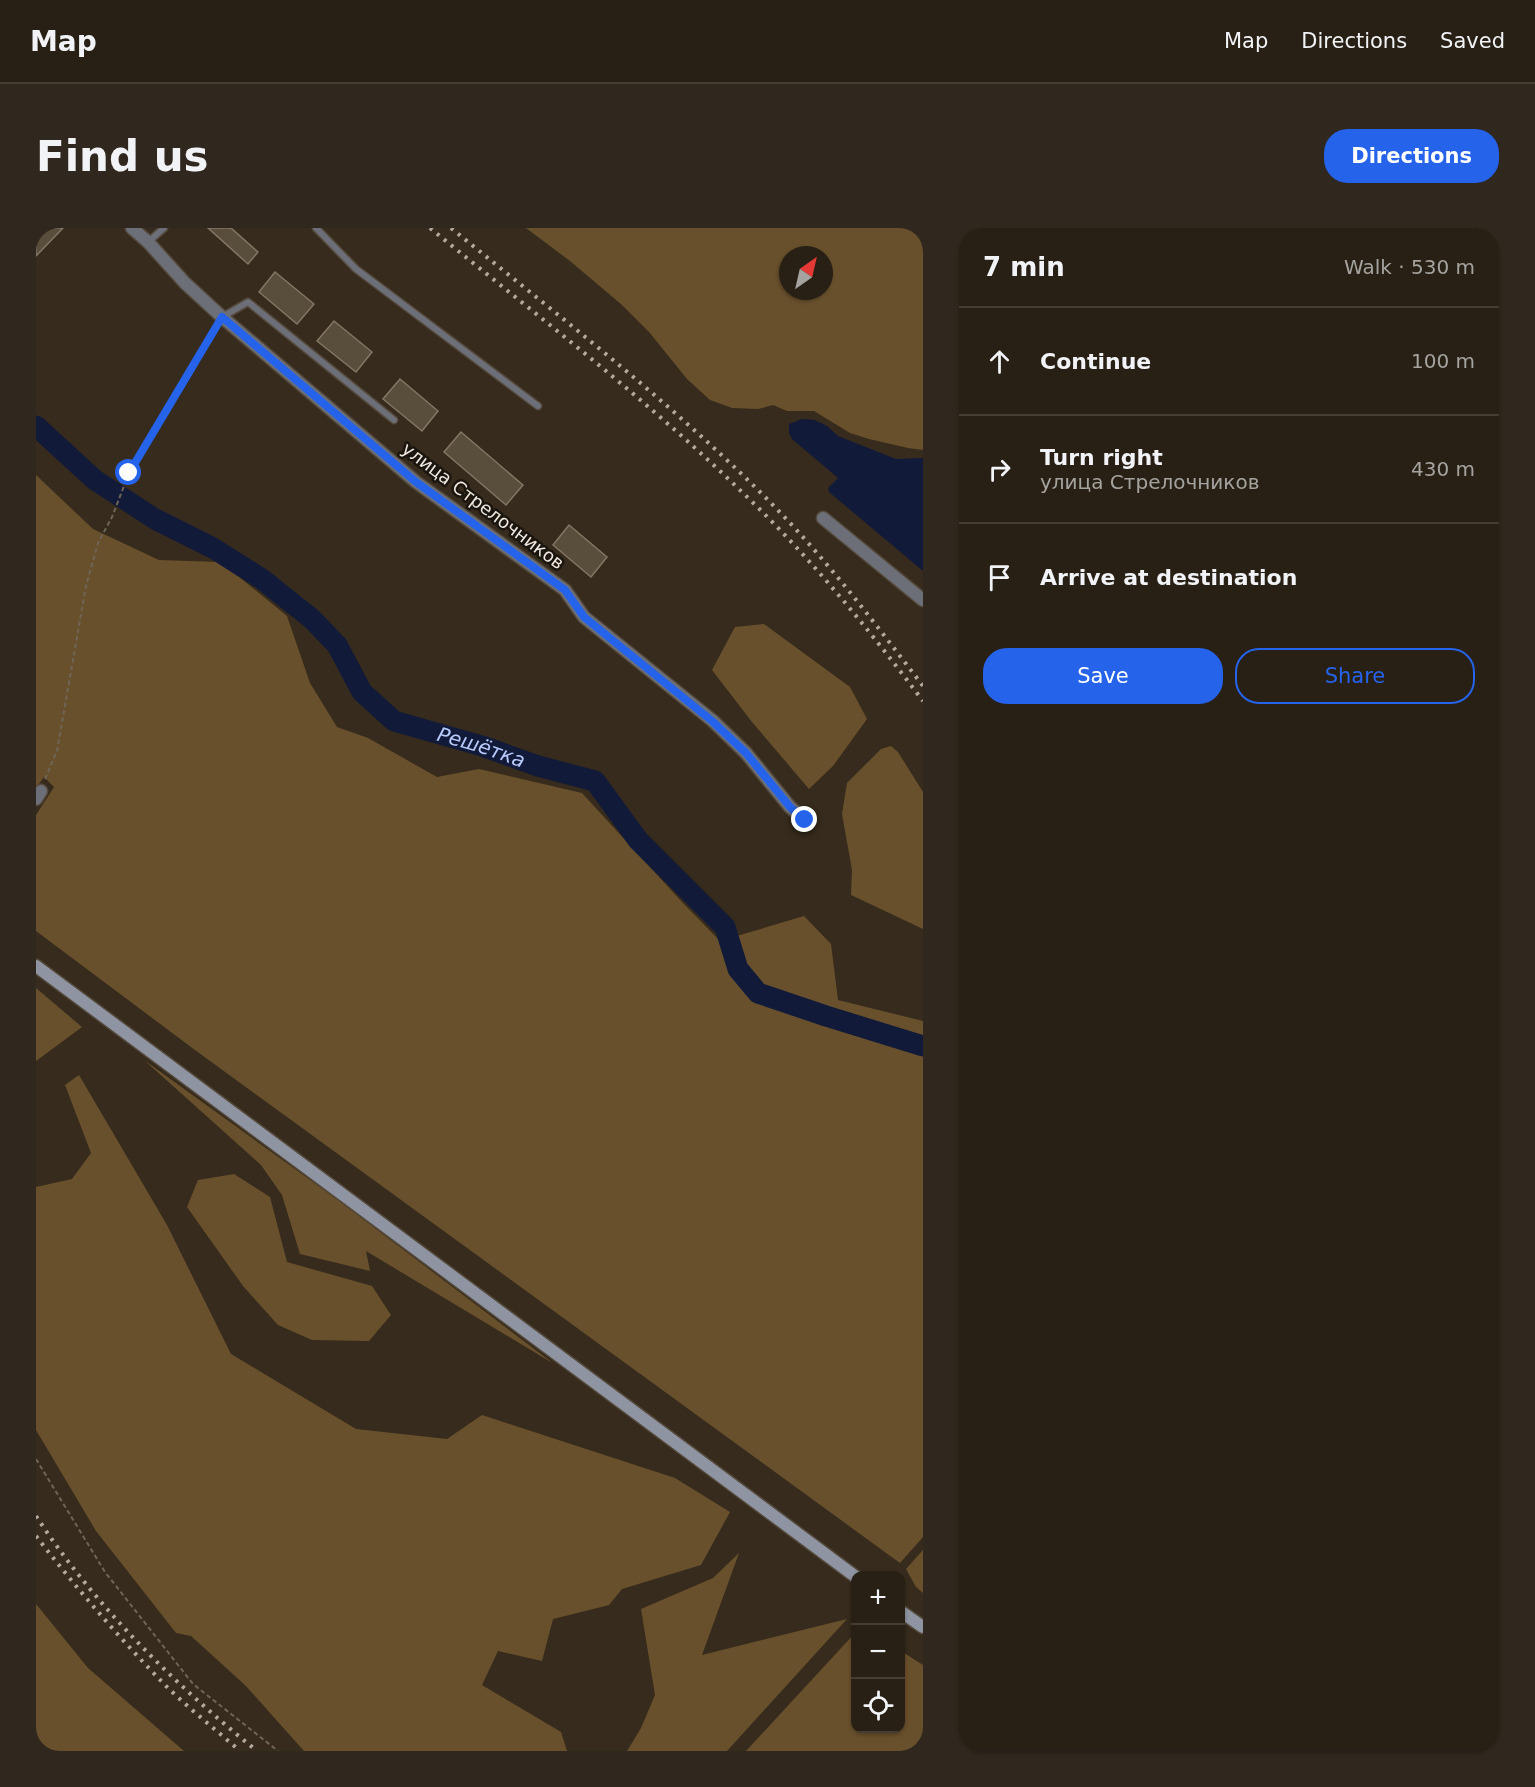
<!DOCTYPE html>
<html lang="en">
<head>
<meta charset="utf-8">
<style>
  :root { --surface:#282015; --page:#30281e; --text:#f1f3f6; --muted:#a5a3a0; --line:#443e34; --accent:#2563eb }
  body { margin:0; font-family:"DejaVu Sans",sans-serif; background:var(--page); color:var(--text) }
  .controls { position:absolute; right:18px; bottom:18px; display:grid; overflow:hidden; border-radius:12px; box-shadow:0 2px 4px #0004 }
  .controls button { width:54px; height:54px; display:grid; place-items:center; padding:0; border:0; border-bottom:2px solid var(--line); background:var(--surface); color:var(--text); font:30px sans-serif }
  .compass { position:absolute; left:743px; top:18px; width:54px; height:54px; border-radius:50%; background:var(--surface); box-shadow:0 2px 4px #0004; rotate:34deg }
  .stop { position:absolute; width:18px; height:18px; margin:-14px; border:4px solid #2563eb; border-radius:50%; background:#fff }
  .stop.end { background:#2563eb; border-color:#fff; box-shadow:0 2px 6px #0008 }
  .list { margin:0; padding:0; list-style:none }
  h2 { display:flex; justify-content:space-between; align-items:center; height:78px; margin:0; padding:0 24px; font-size:26px }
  h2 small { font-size:20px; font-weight:400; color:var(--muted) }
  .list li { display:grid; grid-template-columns:39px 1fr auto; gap:18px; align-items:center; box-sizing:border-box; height:108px; padding:0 24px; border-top:2px solid var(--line) }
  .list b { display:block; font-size:22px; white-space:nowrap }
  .list p { margin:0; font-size:20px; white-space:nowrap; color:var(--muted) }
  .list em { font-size:20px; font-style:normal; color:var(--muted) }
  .actions { display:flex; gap:12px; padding:18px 24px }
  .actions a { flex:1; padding:14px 0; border:2px solid var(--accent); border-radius:24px; text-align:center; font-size:21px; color:var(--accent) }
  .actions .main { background:var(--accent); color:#fff }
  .icon { flex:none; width:33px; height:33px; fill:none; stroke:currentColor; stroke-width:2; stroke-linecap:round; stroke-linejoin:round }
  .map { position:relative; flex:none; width:887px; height:1523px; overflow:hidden; border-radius:24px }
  header { display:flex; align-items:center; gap:36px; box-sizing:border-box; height:84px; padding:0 30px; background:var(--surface); border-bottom:2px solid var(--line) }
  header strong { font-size:28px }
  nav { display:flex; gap:33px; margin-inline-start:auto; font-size:21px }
  .intro { display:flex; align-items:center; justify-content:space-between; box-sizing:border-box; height:144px; padding:0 36px }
  h1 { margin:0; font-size:42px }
  .button { padding:15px 27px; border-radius:24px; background:var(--accent); color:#fff; font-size:21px; font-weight:700 }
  main { display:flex; gap:36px; padding:0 36px }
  aside { flex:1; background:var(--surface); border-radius:24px; box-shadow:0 2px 4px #0004 }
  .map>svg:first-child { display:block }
</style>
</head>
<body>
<header>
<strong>Map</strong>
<nav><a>Map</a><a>Directions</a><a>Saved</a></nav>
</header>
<div class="intro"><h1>Find us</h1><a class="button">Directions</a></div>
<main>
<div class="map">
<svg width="887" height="1523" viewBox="0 0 887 1523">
  <rect width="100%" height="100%" fill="#362b1c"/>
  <path fill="#69502c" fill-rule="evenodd" d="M490,0H887V222L872,220L833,211L814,205L778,183H751L737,177L722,181L696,180L674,172L651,151L613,104L586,77L534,33ZM752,27H788V63H752Z
    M0,247L57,301L123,332L185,334L251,388L274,455L301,499L332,510L401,549L443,541L546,565L646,674L684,713L768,688L795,716L802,772L887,793V1309L864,1335L159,822L0,703V587L18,559L8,549L0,560Z
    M728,396L814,459L831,491L797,538L773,561L716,494L676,442L699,399Z
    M855,518L862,524L887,564V701L815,667L816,642L806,586L811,555L845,521Z
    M0,760L46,799L0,833Z
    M108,832L302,972L518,1136L330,1023L334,1043L264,1026L246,967L225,937Z
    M43,847L131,997L195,1126L320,1201L411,1211L446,1187L639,1250L694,1284L665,1337L586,1361L573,1377L517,1391L506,1433L462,1423L446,1457L525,1504L531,1523H268L210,1458L155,1408L140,1405L60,1303L0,1202V959L36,951L55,925L29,857Z
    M198,946L234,969L251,1034L336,1058L355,1087L333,1113L276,1112L242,1097L207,1058L151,979L162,952Z
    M887,1322V1365L880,1359L870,1341Z
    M703,1325L666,1427L811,1391L691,1523H591L605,1500L619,1467L605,1381L677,1350Z
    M0,1376L52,1440L148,1523H0Z
    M819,1405L820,1500H864L865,1423L887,1437V1523H710Z"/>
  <path fill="#121a39" d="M766,191L779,192L791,198L802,208L860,231L887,230V343L793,264L792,260L802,250L756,211L753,205V196Z"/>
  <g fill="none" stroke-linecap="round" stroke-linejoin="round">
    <path stroke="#121a39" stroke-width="21" id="s1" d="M0,198L59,252L119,291L177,320L226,351L276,391L301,417L326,464L358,493L446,518L502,538L559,553L602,612L689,699L702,741L722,765L790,788L887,818"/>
  </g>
  <path fill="#594d3c" stroke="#837664" stroke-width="1.5" d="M0,0H27L0,28Z
    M172,0H195L222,24L212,36Z
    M239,44L278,76L261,96L223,64Z
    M298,93L336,124L320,144L281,113Z
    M364,151L402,183L386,203L347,171Z
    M425,204L487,257L470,277L408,224Z
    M533,297L571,329L555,349L517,317Z"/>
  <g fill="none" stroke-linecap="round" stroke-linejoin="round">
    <g stroke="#54493b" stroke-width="9">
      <path id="lane" d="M280,0L320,41L502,178
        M112,14L128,0
        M186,89L212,74L358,192"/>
    </g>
    <g stroke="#54493b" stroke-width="15">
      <path id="street" d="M96,0L112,14L149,55L186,89L380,254L529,362L548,389L677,493L710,525L754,579L769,592
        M787,290L887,372
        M0,571L5,563"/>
    </g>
    <g stroke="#54493b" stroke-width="15">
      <path id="secondary" d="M0,738L820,1349
        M864,1383L887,1399"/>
    </g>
    <path stroke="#6f6557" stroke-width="2" stroke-dasharray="4.5 3" stroke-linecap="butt" d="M9,551L21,523L50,358L62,315L76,289L93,245L180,99
      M0,1231L69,1344L157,1456L242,1523"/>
    <use href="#lane" stroke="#6c6f78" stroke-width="6"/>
    <use href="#street" stroke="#6c6f78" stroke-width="12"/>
    <use href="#secondary" stroke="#8f94a2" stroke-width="12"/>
    <path stroke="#b3aa9f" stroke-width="4" stroke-dasharray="3 6" stroke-linecap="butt" d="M394,0C499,86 608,169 706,264C773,328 831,399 887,473
      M415,0C519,85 627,168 723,263C784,323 835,390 887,458
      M0,1288C59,1378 138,1456 221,1523
      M0,1308C41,1361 85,1412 132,1460C155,1482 180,1502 204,1523"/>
  </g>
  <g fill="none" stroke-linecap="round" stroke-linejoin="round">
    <path stroke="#2563eb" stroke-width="8" d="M93,245L186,89L380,254L529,362L548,389L676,493L710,525L754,579L769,592"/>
  </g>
  <g text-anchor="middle" stroke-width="5" stroke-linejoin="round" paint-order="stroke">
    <g font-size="18" fill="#f0e8df" stroke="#1a150e">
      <text transform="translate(447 278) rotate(37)" y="6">улица Стрелочников</text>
    </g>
    <g font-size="20" font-style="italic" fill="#b9cbfd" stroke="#1a150e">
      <text dy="7" stroke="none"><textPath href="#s1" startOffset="562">Решётка</textPath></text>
    </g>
  </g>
</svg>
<div class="controls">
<button>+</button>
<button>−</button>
<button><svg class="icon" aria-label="locate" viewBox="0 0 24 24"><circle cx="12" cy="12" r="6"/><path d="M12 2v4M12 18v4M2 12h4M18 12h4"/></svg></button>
</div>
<svg class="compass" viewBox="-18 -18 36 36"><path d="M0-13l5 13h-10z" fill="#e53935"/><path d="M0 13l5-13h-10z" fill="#a5a3a0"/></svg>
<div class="stop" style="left:93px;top:245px"></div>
<div class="stop end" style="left:769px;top:592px"></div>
</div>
<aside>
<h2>7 min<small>Walk · 530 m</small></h2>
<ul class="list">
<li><svg class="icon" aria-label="ahead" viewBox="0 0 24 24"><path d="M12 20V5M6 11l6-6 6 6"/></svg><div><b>Continue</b></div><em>100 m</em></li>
<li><svg class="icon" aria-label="right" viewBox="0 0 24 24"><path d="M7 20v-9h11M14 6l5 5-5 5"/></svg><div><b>Turn right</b><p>улица Стрелочников</p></div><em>430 m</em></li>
<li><svg class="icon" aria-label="arrive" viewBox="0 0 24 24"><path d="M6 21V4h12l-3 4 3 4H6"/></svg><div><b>Arrive at destination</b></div></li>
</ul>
<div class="actions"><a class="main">Save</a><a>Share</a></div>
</aside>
</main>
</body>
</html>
